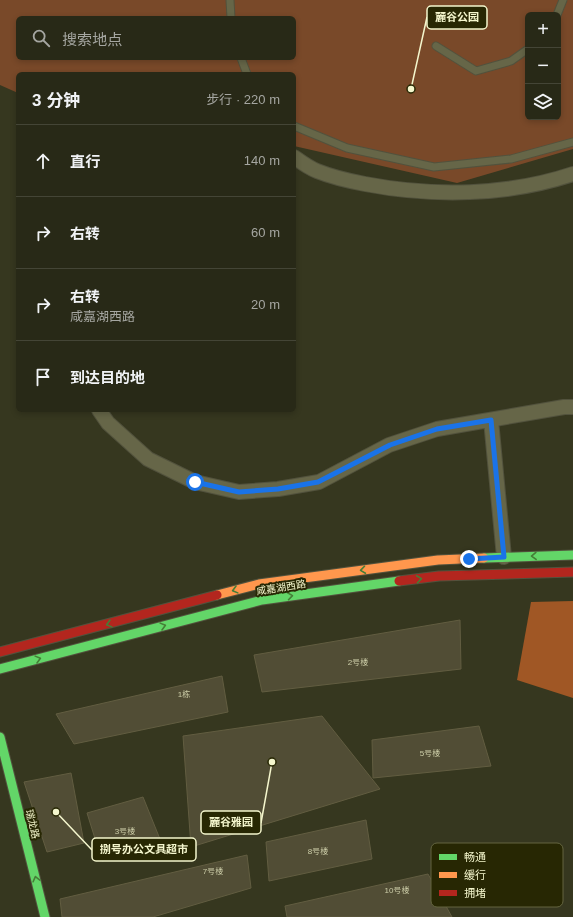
<!DOCTYPE html>
<html lang="zh">
<head>
<meta charset="utf-8">
<style>
  :root { --surface:#282917; --page:#303120; --text:#f1f3f6; --muted:#a5a6a1; --line:#444536 }
  body { margin:0; font-family:Helvetica,"Noto Sans SC",sans-serif; background:var(--page); color:var(--text) }
  .controls { position:absolute; right:12px; top:12px; display:grid; overflow:hidden; border-radius:6px; box-shadow:0 2px 6px #0003 }
  .controls button { width:36px; height:36px; display:grid; place-items:center; padding:0; border:0; border-bottom:1px solid var(--line); background:var(--surface); color:var(--text); font:20px sans-serif }
  .stop { position:absolute; width:12px; height:12px; margin:-9px; border:3px solid #1a73e8; border-radius:50%; background:#fff }
  .stop.end { background:#1a73e8; border-color:#fff; box-shadow:0 1px 4px #0008 }
  .list { margin:0; padding:0; list-style:none }
  h2 { display:flex; justify-content:space-between; align-items:center; height:52px; margin:0; padding:0 16px; font-size:17px }
  h2 small { font-size:13px; font-weight:400; color:var(--muted) }
  .list li { display:grid; grid-template-columns:26px 1fr auto; gap:12px; align-items:center; box-sizing:border-box; height:72px; padding:0 16px; border-top:1px solid var(--line) }
  .list b { display:block; font-size:15px; white-space:nowrap }
  .list p { margin:0; font-size:13px; white-space:nowrap; color:var(--muted) }
  .list em { font-size:13px; font-style:normal; color:var(--muted) }
  .icon { flex:none; width:22px; height:22px; fill:none; stroke:currentColor; stroke-width:2; stroke-linecap:round; stroke-linejoin:round }
  .map { position:relative; flex:none; width:573px; height:917px; overflow:hidden }
  .search { position:absolute; background:var(--surface); box-shadow:0 2px 6px #0003; left:16px; top:16px; width:280px; height:44px; display:flex; align-items:center; gap:10px; box-sizing:border-box; padding:0 14px; border-radius:6px; color:var(--muted); font-size:15px }
  .panel { position:absolute; background:var(--surface); box-shadow:0 2px 6px #0003; left:16px; top:72px; width:280px; height:340px; border-radius:6px }
  .map>svg:first-child { display:block }
</style>
</head>
<body>
<div class="map">
<svg width="573" height="917" viewBox="0 0 573 917">
  <rect width="100%" height="100%" fill="#36371f"/>
  <path fill="#794929" fill-rule="evenodd" d="M0,0H573V149L457,183L294,146V74H18V93L0,85ZM528,15H558V117H528ZM18,18H294V58H18Z"/>
  <path fill="#a05725" d="M573,601V698L517,680L531,602Z"/>
  <path fill="#514d35" stroke="#625d41" d="M460,620L461,669L262,692L254,655Z
    M222,676L228,712L74,744L56,714Z
    M322,716L380,789L191,847L183,736Z
    M479,726L491,766L373,778L372,740Z
    M71,773L84,843L47,852L24,782Z
    M143,797L164,849L102,861L87,813Z
    M366,820L372,859L269,881L266,842Z
    M247,855L251,888L153,917H62L60,899Z
    M428,874L452,917H287L285,906Z"/>
  <g fill="none" stroke-linecap="round" stroke-linejoin="round">
    <g stroke="#52523d" stroke-width="9">
      <path id="lane" d="M230,0L231,18
        M557,15L563,0
        M436,46L476,71L511,61L528,49
        M241,58L247,74
        M294,126L347,148L434,167L511,159L573,142"/>
    </g>
    <g stroke="#52523d" stroke-width="16">
      <path id="street" d="M294,157C301,162 309,168 317,171C332,177 349,181 365,184C433,197 507,196 573,174
        M99,410L108,423L148,459L195,482L239,492L278,489L319,482L389,445L437,429L564,407H573
        M491,420L504,557"/>
    </g>
    <g stroke="#52523d" stroke-width="11">
      <path id="fast" d="M484,558L573,555
        M0,669L262,600L399,581
        M0,737L45,917"/>
    </g>
    <g stroke="#52523d" stroke-width="11">
      <path id="slow" d="M217,595L259,584L438,560L484,558"/>
    </g>
    <g stroke="#52523d" stroke-width="11">
      <path id="jam" d="M399,581L439,576L573,572
        M0,652L217,595"/>
    </g>
    <use href="#lane" stroke="#666648" stroke-width="7"/>
    <use href="#street" stroke="#666648" stroke-width="14"/>
    <use href="#fast" stroke="#63d668" stroke-width="9"/>
    <use href="#slow" stroke="#ff974d" stroke-width="9"/>
    <use href="#jam" stroke="#b3261e" stroke-width="9"/>
  </g>
  <defs><path id="oneway-chevron" d="M-2-3.5L2.5 0L-2 3.5" fill="none" stroke-width="1.6" stroke-linecap="round" stroke-linejoin="round"/></defs>
  <g stroke="#457e36">
    <use href="#oneway-chevron" transform="translate(534 556) rotate(178)"/>
    <use href="#oneway-chevron" transform="translate(363 570) rotate(172)"/>
    <use href="#oneway-chevron" transform="translate(419 579) rotate(-8)"/>
    <use href="#oneway-chevron" transform="translate(235 590) rotate(165)"/>
    <use href="#oneway-chevron" transform="translate(290 596) rotate(-8)"/>
    <use href="#oneway-chevron" transform="translate(109 624) rotate(165)"/>
    <use href="#oneway-chevron" transform="translate(163 626) rotate(-15)"/>
    <use href="#oneway-chevron" transform="translate(38 659) rotate(-15)"/>
    <use href="#oneway-chevron" transform="translate(36 879) rotate(-104)"/>
  </g>
  <g fill="none" stroke-linecap="round" stroke-linejoin="round">
    <path stroke="#1a73e8" stroke-width="5" d="M195,482L239,492L278,489L318,482L390,445L437,429L491,420L504,557L469,559"/>
  </g>
  <g text-anchor="middle" stroke-width="4" stroke-linejoin="round" paint-order="stroke">
    <g font-size="8" fill="#cbcca7">
      <text x="358" y="665">2号楼</text>
      <text x="184" y="697">1栋</text>
      <text x="430" y="756">5号楼</text>
      <text x="125" y="834">3号楼</text>
      <text x="318" y="854">8号楼</text>
      <text x="213" y="874">7号楼</text>
      <text x="397" y="893">10号楼</text>
    </g>
    <g font-size="10" fill="#f4f6cd" stroke="#272703">
      <text transform="translate(281 587) rotate(-9)" y="4">咸嘉湖西路</text>
      <text transform="translate(33 824) rotate(76)" y="4">瑞龙路</text>
    </g>
  </g>
  <rect x="431" y="843" width="132" height="64" rx="6" fill="#272703" stroke="#646540" stroke-width="1"/>
  <rect x="439" y="854" width="18" height="6" fill="#63d668"/>
  <rect x="439" y="872" width="18" height="6" fill="#ff974d"/>
  <rect x="439" y="890" width="18" height="6" fill="#b3261e"/>
  <g font-size="11" fill="#f4f6cd">
    <text x="464" y="861">畅通</text>
    <text x="464" y="879">缓行</text>
    <text x="464" y="897">拥堵</text>
  </g>
  <path fill="none" stroke="#f4f6cd" stroke-width="1.5" d="M411 89L427 17M272 762L261 823M56 812L92 850"/>
  <g fill="#f4f6cd" stroke="#272703" stroke-width="1.5">
    <circle cx="411" cy="89" r="4"/>
    <circle cx="272" cy="762" r="4"/>
    <circle cx="56" cy="812" r="4"/>
  </g>
  <g fill="#272703" stroke="#f4f6cd" stroke-width="1.5">
    <rect x="427" y="6" width="60" height="23" rx="4"/>
    <rect x="201" y="811" width="60" height="23" rx="4"/>
    <rect x="92" y="838" width="104" height="23" rx="4"/>
  </g>
  <g font-size="11" text-anchor="middle" font-weight="bold" fill="#f4f6cd">
    <text x="457" y="21">麓谷公园</text>
    <text x="231" y="826">麓谷雅园</text>
    <text x="144" y="853">捌号办公文具超市</text>
  </g>
</svg>
<div class="controls">
<button>+</button>
<button>−</button>
<button><svg class="icon" aria-label="layers" viewBox="0 0 24 24"><path d="M12 4l9 5-9 5-9-5zM3 14l9 5 9-5"/></svg></button>
</div>
<div class="stop" style="left:195px;top:482px"></div>
<div class="stop end" style="left:469px;top:559px"></div>
<div class="search"><svg class="icon" aria-label="search" viewBox="0 0 24 24"><circle cx="10" cy="10" r="6"/><path d="M15 15l6 6"/></svg>搜索地点</div>
<section class="panel">
<h2>3 分钟<small>步行 · 220 m</small></h2>
<ul class="list">
<li><svg class="icon" aria-label="ahead" viewBox="0 0 24 24"><path d="M12 20V5M6 11l6-6 6 6"/></svg><div><b>直行</b></div><em>140 m</em></li>
<li><svg class="icon" aria-label="right" viewBox="0 0 24 24"><path d="M7 20v-9h11M14 6l5 5-5 5"/></svg><div><b>右转</b></div><em>60 m</em></li>
<li><svg class="icon" aria-label="right" viewBox="0 0 24 24"><path d="M7 20v-9h11M14 6l5 5-5 5"/></svg><div><b>右转</b><p>咸嘉湖西路</p></div><em>20 m</em></li>
<li><svg class="icon" aria-label="arrive" viewBox="0 0 24 24"><path d="M6 21V4h12l-3 4 3 4H6"/></svg><div><b>到达目的地</b></div></li>
</ul>
</section>
</div>
</body>
</html>
